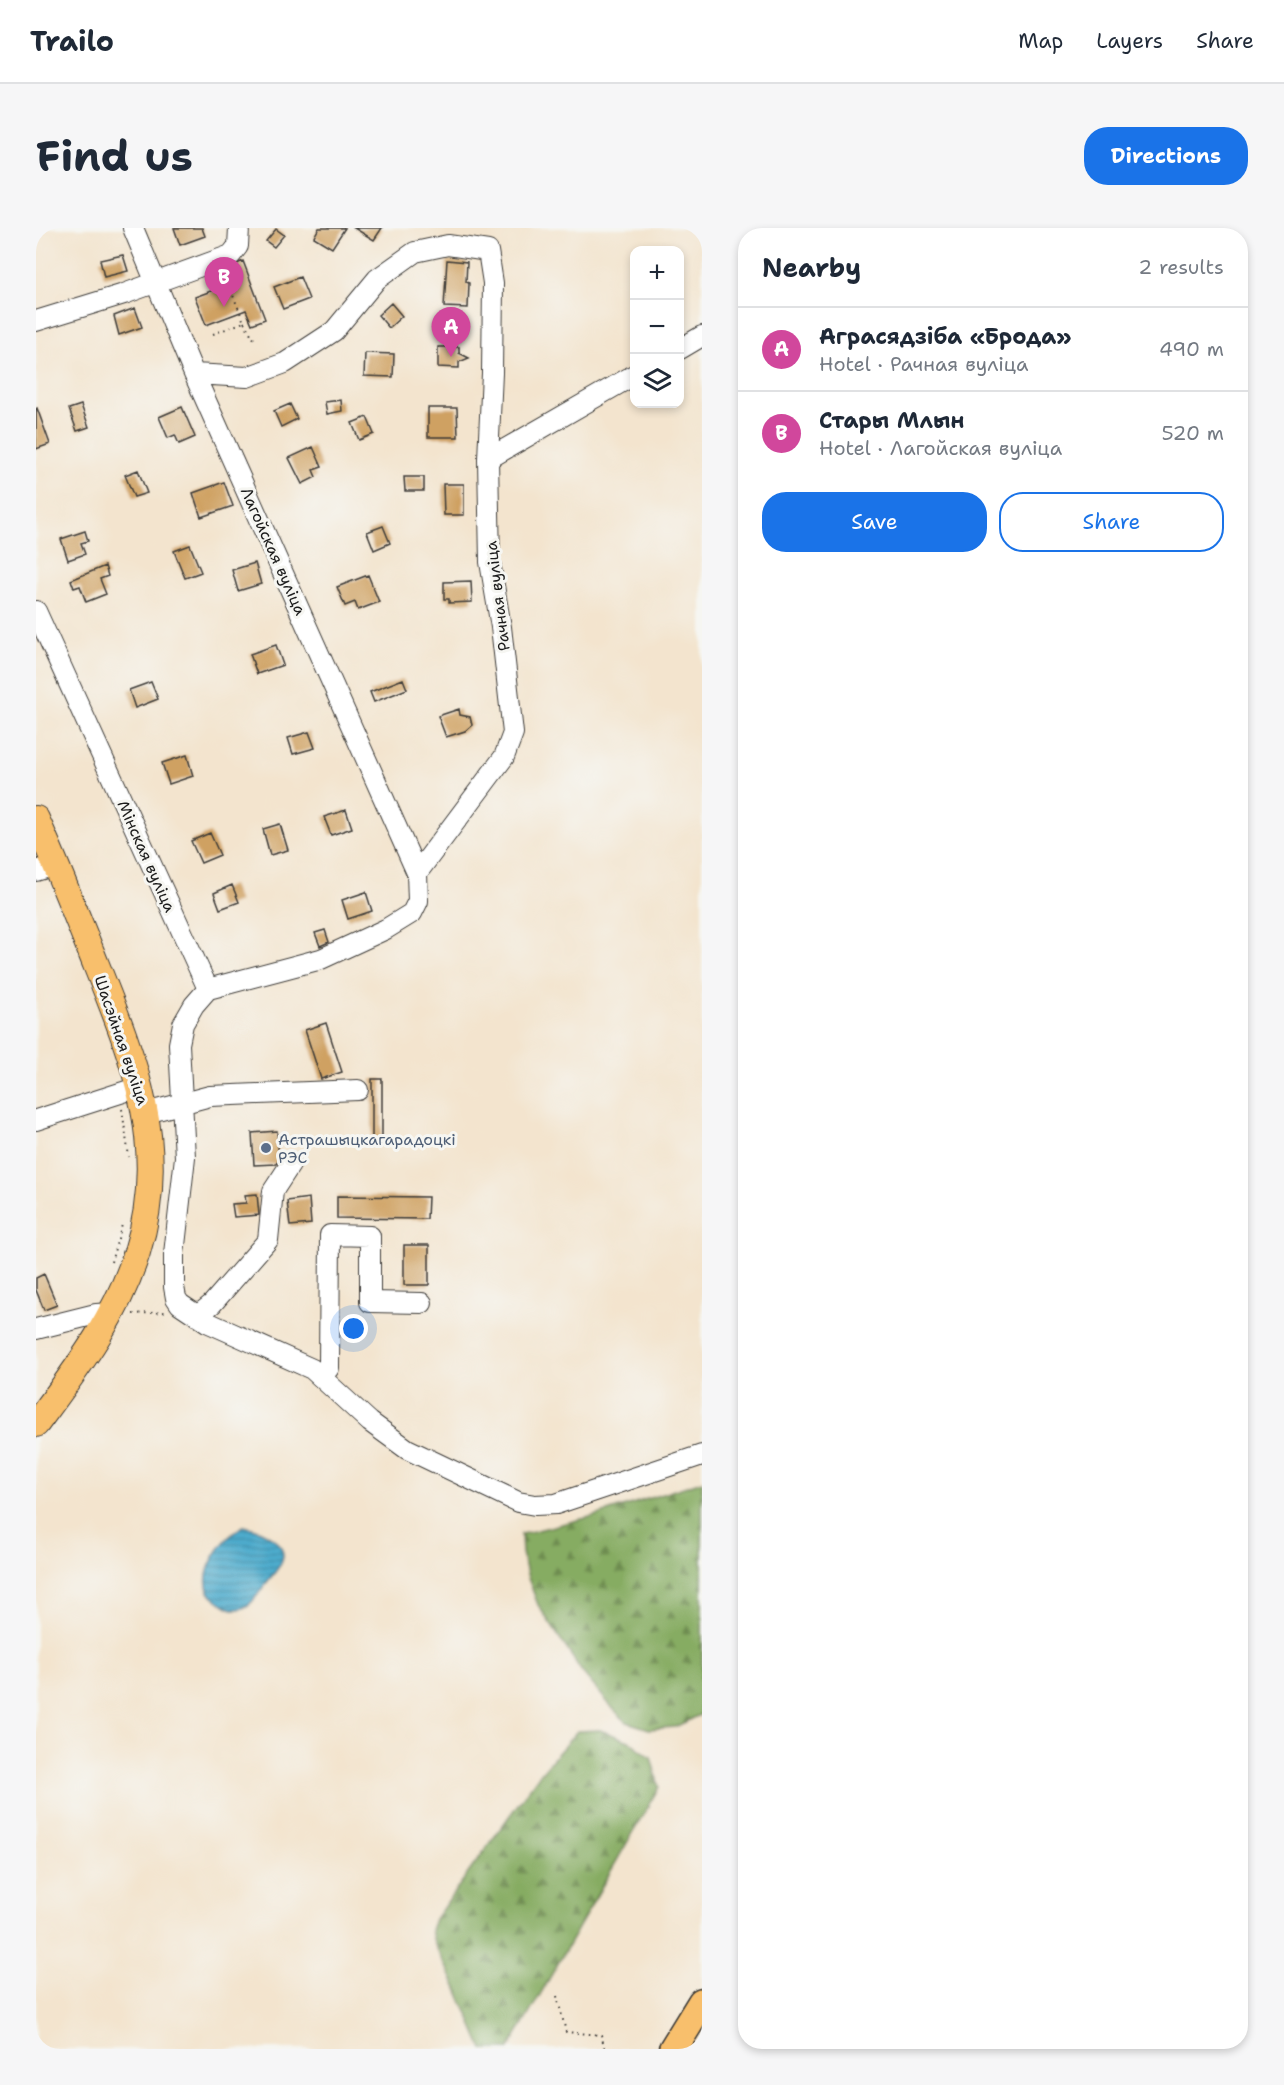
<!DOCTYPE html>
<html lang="en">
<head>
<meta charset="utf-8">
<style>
  :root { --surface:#fff; --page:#f6f6f7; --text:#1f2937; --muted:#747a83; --line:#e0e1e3; --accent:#1a73e8 }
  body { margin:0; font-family:"Shantell Sans",sans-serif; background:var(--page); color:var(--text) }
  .controls { position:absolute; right:18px; top:18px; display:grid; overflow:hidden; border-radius:12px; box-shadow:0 3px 9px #0003 }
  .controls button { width:54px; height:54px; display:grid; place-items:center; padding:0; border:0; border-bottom:2px solid var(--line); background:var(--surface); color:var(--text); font:30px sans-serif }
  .you { position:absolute; left:318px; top:1101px; width:21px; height:21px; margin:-15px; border:4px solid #fff; border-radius:50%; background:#1a73e8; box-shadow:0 0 0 9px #1a73e833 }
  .badge { display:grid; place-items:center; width:39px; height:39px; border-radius:50%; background:var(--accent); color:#fff; font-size:20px; font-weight:700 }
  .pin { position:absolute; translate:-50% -50px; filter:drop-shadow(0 2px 3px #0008) }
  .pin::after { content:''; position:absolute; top:32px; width:21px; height:18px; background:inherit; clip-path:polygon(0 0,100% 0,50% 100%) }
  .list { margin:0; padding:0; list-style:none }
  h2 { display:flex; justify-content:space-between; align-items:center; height:78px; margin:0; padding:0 24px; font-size:26px }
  h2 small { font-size:20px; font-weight:400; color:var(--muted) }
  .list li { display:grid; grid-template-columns:39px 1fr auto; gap:18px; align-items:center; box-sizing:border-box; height:84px; padding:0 24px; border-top:2px solid var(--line) }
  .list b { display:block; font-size:22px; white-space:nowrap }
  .list p { margin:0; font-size:20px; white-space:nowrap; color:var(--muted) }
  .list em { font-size:20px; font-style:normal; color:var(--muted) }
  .actions { display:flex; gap:12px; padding:18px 24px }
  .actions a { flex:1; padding:14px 0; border:2px solid var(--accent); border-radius:24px; text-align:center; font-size:21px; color:var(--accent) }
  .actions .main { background:var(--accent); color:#fff }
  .icon { flex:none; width:33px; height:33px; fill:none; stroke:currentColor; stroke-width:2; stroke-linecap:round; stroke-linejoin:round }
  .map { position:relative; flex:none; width:666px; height:1821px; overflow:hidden; border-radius:24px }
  header { display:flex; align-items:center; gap:36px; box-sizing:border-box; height:84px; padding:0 30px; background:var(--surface); border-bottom:2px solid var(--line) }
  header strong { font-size:28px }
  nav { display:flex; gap:33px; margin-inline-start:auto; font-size:21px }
  .intro { display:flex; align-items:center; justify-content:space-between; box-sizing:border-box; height:144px; padding:0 36px }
  h1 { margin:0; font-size:42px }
  .button { padding:15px 27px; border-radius:24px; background:var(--accent); color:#fff; font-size:21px; font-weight:700 }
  main { display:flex; gap:36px; padding:0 36px }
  aside { flex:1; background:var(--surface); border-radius:24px; box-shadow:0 3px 9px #0003 }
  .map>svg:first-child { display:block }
</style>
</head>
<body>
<header>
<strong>Trailo</strong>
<nav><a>Map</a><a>Layers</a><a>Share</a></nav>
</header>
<div class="intro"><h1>Find us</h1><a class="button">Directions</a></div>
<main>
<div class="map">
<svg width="666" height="1821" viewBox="0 0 666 1821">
  <defs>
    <pattern id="forest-firs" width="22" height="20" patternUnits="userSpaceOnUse" patternTransform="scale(1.5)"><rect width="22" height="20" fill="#86ac62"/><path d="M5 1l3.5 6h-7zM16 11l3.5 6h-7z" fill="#6d8b50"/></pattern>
    <pattern id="water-rules" width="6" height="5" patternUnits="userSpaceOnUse" patternTransform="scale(1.5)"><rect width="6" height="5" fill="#4eaccd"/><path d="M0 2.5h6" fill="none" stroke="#408ba6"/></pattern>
  </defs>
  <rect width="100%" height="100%" fill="#f6f6f2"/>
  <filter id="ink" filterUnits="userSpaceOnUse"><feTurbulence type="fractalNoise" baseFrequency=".0167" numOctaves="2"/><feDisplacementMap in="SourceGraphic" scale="12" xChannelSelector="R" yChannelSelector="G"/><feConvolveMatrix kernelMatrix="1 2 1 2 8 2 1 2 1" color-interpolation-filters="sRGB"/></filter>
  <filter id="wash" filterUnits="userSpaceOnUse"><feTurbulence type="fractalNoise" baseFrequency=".008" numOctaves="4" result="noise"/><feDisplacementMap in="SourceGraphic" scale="24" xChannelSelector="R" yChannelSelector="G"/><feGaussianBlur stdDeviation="1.35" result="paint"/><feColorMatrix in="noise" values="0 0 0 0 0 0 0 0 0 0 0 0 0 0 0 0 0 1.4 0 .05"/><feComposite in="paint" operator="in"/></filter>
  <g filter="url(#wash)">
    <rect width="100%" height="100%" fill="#f3e4ce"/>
    <path fill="url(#forest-firs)" stroke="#51643f" stroke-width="1.5" d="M666,1253V1486L639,1499L613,1501L591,1494L579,1483L546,1444L502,1377L492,1350L486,1325L485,1306L562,1287Z
      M564,1502L593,1513L615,1529L623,1559L473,1821H447L418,1754L398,1715L395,1702L399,1691L503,1547L541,1503Z"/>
    <path fill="url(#water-rules)" stroke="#356474" stroke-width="1.5" d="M208,1298C224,1301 255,1314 245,1335C241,1343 233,1351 228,1358C221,1367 215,1380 201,1381C194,1382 187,1376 181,1372C153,1354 188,1307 208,1298Z"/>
    <g id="blocks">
      <path fill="#cfa162" d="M138,0H166L169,8L144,17Z
        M283,0H309L296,20L278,9Z
        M318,0H346L338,12Z
        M240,1L248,7L238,19L230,13Z
        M87,27L92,43L68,49L64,32Z
        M411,32L431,34L430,54L433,55L432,80L408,79Z
        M207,33L229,91L216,96L210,82L170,97L159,69L194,56L189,42Z
        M264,49L273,71L247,81L238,59Z
        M355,75L366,88L353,100L342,87Z
        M99,80L106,99L83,107L78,88Z
        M402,119H423V125L433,130L423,134V140L402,139Z
        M329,125L358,126L357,149L328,148Z
        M305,172L306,183L291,186L289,174Z
        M254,176L261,191L245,199L238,183Z
        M45,177L53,199L41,203L33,181Z
        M146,179L159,209L143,216L139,207L132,210L123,189Z
        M1,180L14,216L0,221V181Z
        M392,180H421L422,209H392Z
        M331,189L338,206L323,212L316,195Z
        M277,219L286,239L277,242L280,249L266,256L253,230Z
        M102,242L111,265L98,269L89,247Z
        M368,249H388V263H369Z
        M188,254L197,278L165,289L157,265Z
        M407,256H428V287H408Z
        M347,298L354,315L338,322L331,304Z
        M49,303L52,313L45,315L49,326L32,332L25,311Z
        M154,317L165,344L149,350L138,323Z
        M219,335L225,356L202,363L196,342Z
        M69,338L72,348L64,351L70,366L50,374L44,358L38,360L35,352Z
        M332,347L343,374L322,382L319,374L309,378L301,359Z
        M435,353L436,374L413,375V371H408V354Z
        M240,417L247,437L221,446L214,426Z
        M367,451L371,461L338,474L334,464Z
        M115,454L122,471L99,480L93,462Z
        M423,481L424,487L434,489L436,497L429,503L410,509L402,488Z
        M273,504L279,520L257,526L252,510Z
        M151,527L157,548L133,556L126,535Z
        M310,582L316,600L295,607L288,589Z
        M244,596L252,622L234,627L227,601Z
        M174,605L184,627L165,635L155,613Z
        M196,657L203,674L184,681L178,665Z
        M330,664L336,683L312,691L306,672Z
        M289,702L293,714L284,718L279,705Z
        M290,795L306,844L285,851L269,802Z
        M336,851H346V917H336Z
        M241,903L243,932L240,936L218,937L216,905Z
        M221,966L223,987L198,989L196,976L210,975L209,967Z
        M301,968L392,969L391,991L301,990Z
        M273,970L275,996L254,998L251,973Z
        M368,1017H393V1057H368Z
        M8,1046L21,1077L8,1082L0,1062V1050Z"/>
    </g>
  </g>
  <g filter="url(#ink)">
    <use href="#blocks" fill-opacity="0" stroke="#3c3a37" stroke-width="1.5"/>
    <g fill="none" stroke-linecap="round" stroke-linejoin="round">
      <g stroke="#3c3a37" stroke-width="22">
        <path id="minor" d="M97,0L158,146L381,645L382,673L376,685L350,701L285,731L172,761
          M0,93L88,66L195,27L202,18L203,0
          M644,121L666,108
          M158,146L211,149L249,135L298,103L341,51L379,24L412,17L452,23L457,55L456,145L452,231L454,334L465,399L477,505L468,529L381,645
          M452,231L598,147
          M0,383L172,761
          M0,643L20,637
          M172,761L158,777L147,796L143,816L149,929L138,1026V1059L140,1070L144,1076L171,1094L276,1141L334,1194L371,1221L482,1274L499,1277L520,1276L666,1227
          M110,885L174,868L322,862
          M0,892L103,859
          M161,1088L176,1076L232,1012L237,963L254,937
          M0,1101L60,1086L76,1085
          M286,1148L293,1140L294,1007L334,1008V1074L386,1075"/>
      </g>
      <g stroke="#3c3a37" stroke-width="28">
        <path id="major" d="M0,591C21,638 40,686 59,734C98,831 134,919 101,1024C81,1089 40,1142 0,1196"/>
      </g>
      <g stroke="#3c3a37" stroke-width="31">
        <path id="highway" d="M637,1821L666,1774"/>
      </g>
      <path stroke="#3c3a37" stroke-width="2" stroke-dasharray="1.5 4.5" stroke-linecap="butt" d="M208,94L218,111
        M177,106L208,94L189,48H188
        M86,881L93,929
        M75,1034L86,997
        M97,1086L130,1084
        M521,1768L530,1804L565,1807L569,1821"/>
      <use href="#minor" stroke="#fff" stroke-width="20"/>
      <use href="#major" stroke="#f8bf6c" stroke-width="26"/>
      <use href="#highway" stroke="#f8bf6c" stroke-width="28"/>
    </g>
  </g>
  <circle fill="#5c6f8a" stroke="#f6f6f2" stroke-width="2" cx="230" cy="920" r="6"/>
  <g text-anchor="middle" stroke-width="6" stroke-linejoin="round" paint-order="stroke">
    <g font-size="16" fill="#1c1c1c" stroke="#f6f6f2">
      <text transform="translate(238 323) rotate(66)" y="6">Лагойская вуліца</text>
      <text transform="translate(461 368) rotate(-97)" y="6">Рачная вуліца</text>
      <text transform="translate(111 628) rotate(66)" y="6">Мінская вуліца</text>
      <text transform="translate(86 812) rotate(71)" y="6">Шасэйная вуліца</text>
    </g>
    <g font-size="16" fill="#4e5e75" stroke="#f6f6f2" text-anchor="start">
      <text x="242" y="917">Астрашыцкагарадоцкі<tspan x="242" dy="18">РЭС</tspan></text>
    </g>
  </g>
</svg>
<div class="controls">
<button>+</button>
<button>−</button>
<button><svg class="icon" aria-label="layers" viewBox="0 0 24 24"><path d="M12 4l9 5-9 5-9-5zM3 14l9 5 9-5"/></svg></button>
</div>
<div class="you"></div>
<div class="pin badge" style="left:415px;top:129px;background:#d1479c">A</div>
<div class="pin badge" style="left:188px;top:79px;background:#d1479c">B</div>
</div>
<aside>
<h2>Nearby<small>2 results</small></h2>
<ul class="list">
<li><span class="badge" style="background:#d1479c">A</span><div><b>Аграсядзіба «Брода»</b><p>Hotel · Рачная вуліца</p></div><em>490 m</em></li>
<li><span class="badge" style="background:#d1479c">B</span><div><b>Стары Млын</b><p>Hotel · Лагойская вуліца</p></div><em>520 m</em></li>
</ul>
<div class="actions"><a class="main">Save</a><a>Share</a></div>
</aside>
</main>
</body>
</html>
